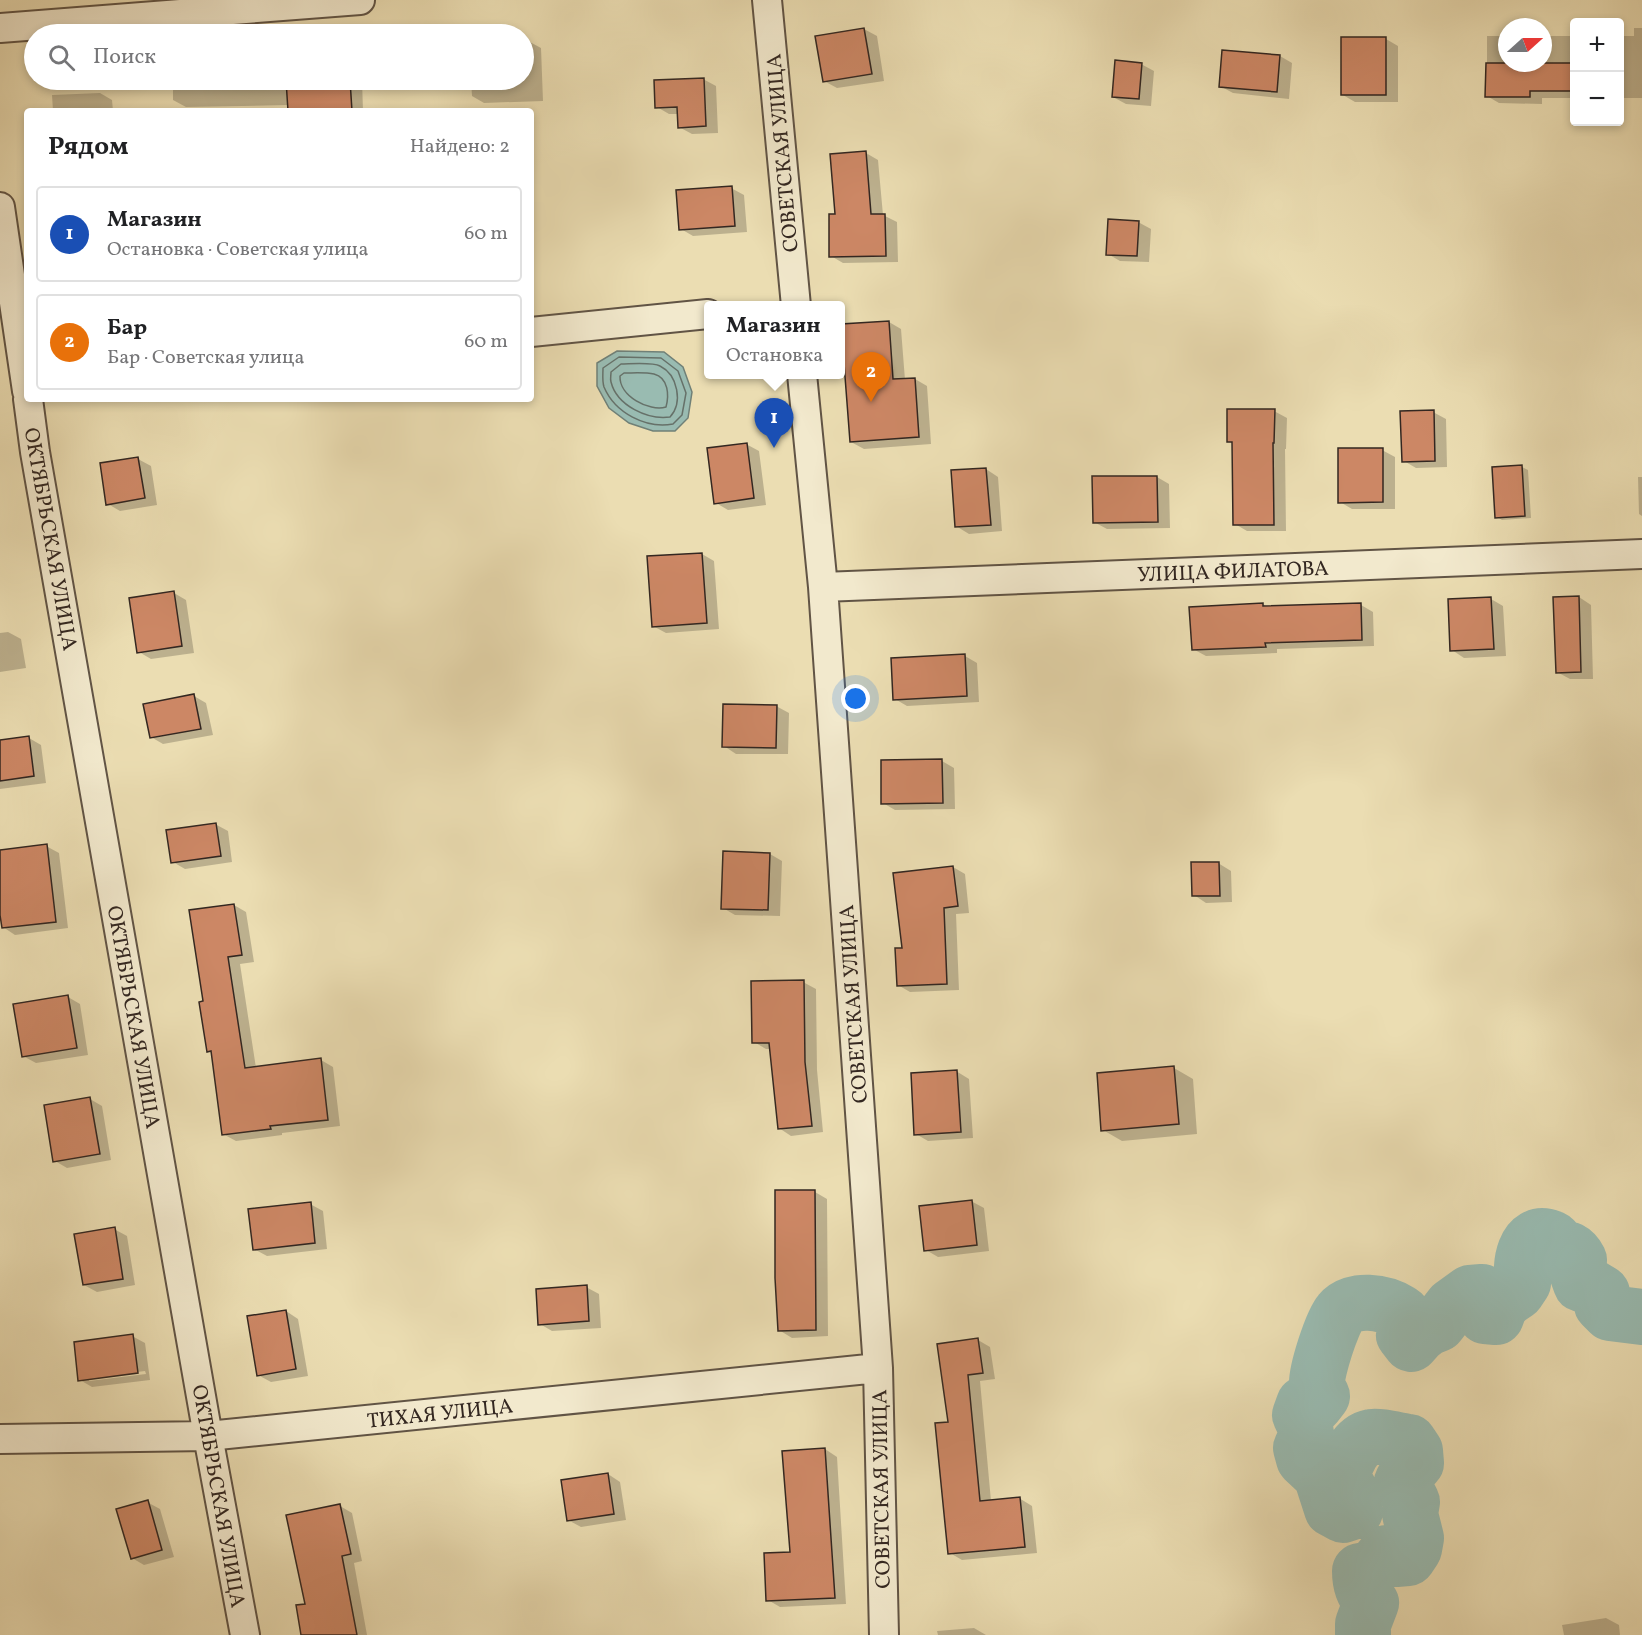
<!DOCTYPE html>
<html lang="ru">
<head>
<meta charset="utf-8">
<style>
  :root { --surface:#fff; --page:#f2f2f2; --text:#202124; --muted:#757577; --line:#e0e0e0; --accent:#0b8043 }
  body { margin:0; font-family:Vollkorn,serif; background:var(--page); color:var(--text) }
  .controls { position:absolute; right:18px; top:18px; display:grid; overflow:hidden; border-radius:6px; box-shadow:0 3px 9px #0003 }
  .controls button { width:54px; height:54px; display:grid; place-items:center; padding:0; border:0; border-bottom:2px solid var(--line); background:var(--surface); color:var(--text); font:30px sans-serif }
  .compass { position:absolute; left:1498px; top:18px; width:54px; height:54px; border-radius:50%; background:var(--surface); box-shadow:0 3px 9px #0003; rotate:69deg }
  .you { position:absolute; left:856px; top:699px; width:21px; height:21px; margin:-15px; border:4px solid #fff; border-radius:50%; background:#1a73e8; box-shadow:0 0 0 9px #1a73e833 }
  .badge { display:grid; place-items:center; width:39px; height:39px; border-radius:50%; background:var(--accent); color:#fff; font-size:20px; font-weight:700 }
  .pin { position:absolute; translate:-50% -50px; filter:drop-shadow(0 2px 3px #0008) }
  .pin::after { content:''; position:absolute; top:32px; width:21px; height:18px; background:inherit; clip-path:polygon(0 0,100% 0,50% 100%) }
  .popup { position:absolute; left:704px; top:301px; width:141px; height:78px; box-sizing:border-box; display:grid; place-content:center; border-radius:6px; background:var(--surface); filter:drop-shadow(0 2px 4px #0005); font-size:20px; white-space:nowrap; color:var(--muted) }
  .popup b { font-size:22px; color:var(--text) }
  .popup::after { content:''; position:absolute; left:50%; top:100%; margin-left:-12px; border:12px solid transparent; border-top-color:var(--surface) }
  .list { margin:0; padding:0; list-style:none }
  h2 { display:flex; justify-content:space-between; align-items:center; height:78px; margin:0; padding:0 24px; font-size:26px }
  h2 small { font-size:20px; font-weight:400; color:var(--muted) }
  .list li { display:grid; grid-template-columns:39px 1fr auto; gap:18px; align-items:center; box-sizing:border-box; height:96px; margin:0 12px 12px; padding:0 12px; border:2px solid var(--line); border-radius:6px }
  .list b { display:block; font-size:22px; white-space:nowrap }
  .list p { margin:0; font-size:20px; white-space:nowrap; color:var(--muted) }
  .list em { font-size:20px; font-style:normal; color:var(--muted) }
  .icon { flex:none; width:33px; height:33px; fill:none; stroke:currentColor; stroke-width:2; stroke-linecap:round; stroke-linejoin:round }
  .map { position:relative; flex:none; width:1642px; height:1635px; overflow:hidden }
  .search { position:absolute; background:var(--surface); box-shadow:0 3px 9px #0003; left:24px; top:24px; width:510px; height:66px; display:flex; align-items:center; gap:15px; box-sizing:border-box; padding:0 21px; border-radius:33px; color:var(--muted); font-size:22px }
  .panel { position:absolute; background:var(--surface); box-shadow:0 3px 9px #0003; left:24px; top:108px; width:510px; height:294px; border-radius:6px }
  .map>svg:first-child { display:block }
</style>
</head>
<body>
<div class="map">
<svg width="1642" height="1635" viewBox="0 0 1642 1635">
  <rect width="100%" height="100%" fill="#ebddb2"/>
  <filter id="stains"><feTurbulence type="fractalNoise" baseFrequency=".00333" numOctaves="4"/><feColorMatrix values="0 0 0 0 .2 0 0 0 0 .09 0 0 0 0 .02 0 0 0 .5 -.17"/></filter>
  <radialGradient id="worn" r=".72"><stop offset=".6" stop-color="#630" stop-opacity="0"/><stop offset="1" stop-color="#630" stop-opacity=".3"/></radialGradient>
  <path fill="#99bbb1" stroke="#708077" stroke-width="1.5" d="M617,351L664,352L683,367L692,392L688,418L675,431H653L629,423L609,408L597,386V363Z"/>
  <path fill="#0003" fill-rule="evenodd" d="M1634,28H1642V98H1620V36H1634Z
    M864,29L877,36L884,81L837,88L824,81Z
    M1487,36H1507V63H1543V36H1574V98H1542V104L1499,103L1487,96Z
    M1386,39L1398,46V102H1355L1343,95Z
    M524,41H528L541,48L543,101L484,103L472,96L471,80H524Z
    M1280,56L1292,63L1289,99L1233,93L1220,86Z
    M1141,64L1154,71L1151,106L1126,104L1113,97Z
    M703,79L716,86L718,133L692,134L679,127V114H669L657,107Z
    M173,80H362L363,111H289V105L186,107L173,100Z
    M100,93L112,100L113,111H53L52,95Z
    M866,153L878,160L883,215L897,222L898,262L843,263L831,256L837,215Z
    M731,188L744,195L747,232L693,236L681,229Z
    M1138,222L1151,229L1149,262L1120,261L1108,254Z
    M889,322L901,329L905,380L915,379L927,386L931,444L864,449L851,442Z
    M1274,411L1287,418L1286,449H1285L1286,531H1247L1235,524L1234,444L1229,441Z
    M1433,412L1446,419L1447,467L1416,468L1404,461Z
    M746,444L759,451L766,505L728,510L716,503Z
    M1382,450L1395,457V509H1352L1340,502Z
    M138,459L151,466L157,505L120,511L108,504Z
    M1522,467L1528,470L1531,518L1502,520L1497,517Z
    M986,469L998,477L1002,531L969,534L956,526Z
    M1157,477L1169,484L1170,528L1107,529L1094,522Z
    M1638,477H1642V516L1639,514Z
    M702,554L714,561L719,629L666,633L653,626Z
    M174,593L186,600L194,653L151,659L139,652Z
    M1579,597L1591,605L1593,679H1570L1557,672Z
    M1491,599L1503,606L1506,656L1464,658L1452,650Z
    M1263,604L1267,607L1361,605L1373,612L1374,646L1277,649V653L1206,656L1193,649Z
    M8,632L21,639L26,668L0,672V633Z
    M965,656L977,663L979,702L907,706L895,699Z
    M194,696L206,703L213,735L163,744L151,737Z
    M776,706L789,713L788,754H736L724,746Z
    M29,738L41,745L46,783L0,789V742Z
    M942,761L954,768L955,809L895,810L883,803Z
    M215,824L228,831L232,862L185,869L173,862Z
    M46,846L59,853L68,928L15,935L3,927L0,902V852Z
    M770,854L782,861L780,916L735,915L723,908Z
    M1218,863L1231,871L1232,902L1206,903L1194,895Z
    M953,867L965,874L969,913L956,914L959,990L910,992L898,985L904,949Z
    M234,905L246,912L254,962L240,964L256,1068L321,1060L333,1067L340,1126L282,1133V1135L236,1141L223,1134L213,1054L208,1051L204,1002Z
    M803,982L816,989L817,1070L823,1132L791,1136L779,1128L771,1049H766L754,1042Z
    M68,997L80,1004L88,1055L36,1063L23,1056Z
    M1174,1068L1193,1079L1197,1134L1122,1141L1103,1130Z
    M956,1071L969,1079L973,1138L928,1141L916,1134Z
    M90,1099L102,1106L111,1160L67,1168L55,1161Z
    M776,1192H815L827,1199L828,1336L792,1338L779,1330Z
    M971,1201L984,1208L989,1251L938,1257L926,1250Z
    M310,1204L323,1211L327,1249L267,1256L254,1249Z
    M114,1229L127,1236L135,1285L97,1292L84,1285Z
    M586,1287L599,1294L601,1328L552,1331L540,1324Z
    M286,1311L298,1319L308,1376L271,1382L258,1375Z
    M132,1336L145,1343L150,1380L92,1387L80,1380ZM145,1371L146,1374L89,1381V1378Z
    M978,1340L990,1347L995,1379L980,1381L991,1501L1019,1498L1032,1506L1037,1553L962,1560L950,1553V1423Z
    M825,1449L837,1457L846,1604L780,1607L768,1600L791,1553Z
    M608,1474L620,1482L626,1520L581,1527L568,1520Z
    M147,1502L160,1509L174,1557L144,1565L132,1558Z
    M340,1506L352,1513L362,1561L354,1563L367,1635H303L307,1605Z
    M1606,1618L1619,1625L1620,1635H1564L1562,1625Z
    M974,1628L986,1635H938L937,1631Z"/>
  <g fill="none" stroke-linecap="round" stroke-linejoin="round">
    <path stroke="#667169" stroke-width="1.5" d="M619,357L661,358L678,371L686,393L682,415L673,424C646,429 615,413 604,387C602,381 603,374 603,368Z
      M621,364C630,364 653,362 660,366C678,375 683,403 670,417C648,420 617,406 611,382C610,379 611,376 611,372Z
      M624,373C633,373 645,372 654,374C669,378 669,396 666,407C649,412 619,396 620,376Z"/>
    <path stroke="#99bbb1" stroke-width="56" d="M1363,1635V1624L1371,1603C1363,1592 1360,1584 1360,1571L1372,1570L1386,1553L1396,1559L1408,1558L1414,1549L1416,1538L1410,1514L1412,1502L1402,1482L1408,1471L1416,1463L1415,1451L1409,1442C1401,1441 1377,1435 1371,1437C1355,1440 1345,1463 1342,1477L1354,1498L1355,1511L1343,1515L1332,1509L1321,1475L1304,1459L1301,1448C1308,1434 1307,1429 1300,1415L1304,1404L1315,1405L1322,1396C1320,1392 1317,1388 1317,1384C1316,1372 1332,1322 1340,1313C1353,1297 1384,1302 1400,1312C1404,1314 1406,1319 1408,1323L1404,1335L1411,1344L1419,1335L1428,1328L1438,1324L1452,1306L1470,1293L1482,1292V1305L1485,1316L1496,1317L1500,1306L1508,1298L1517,1292L1523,1283C1519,1267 1524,1227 1551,1238C1555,1239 1557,1245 1561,1247C1564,1249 1567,1248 1570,1250C1574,1252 1577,1256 1579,1260L1577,1273L1581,1284L1592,1287L1602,1293V1305L1610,1313L1642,1317"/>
  </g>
  <path fill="#cc8765" stroke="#332721" stroke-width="1.5" d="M864,28L872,74L823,82L815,36Z
    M1341,37H1386V95H1341Z
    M1222,50L1280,55L1277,92L1219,87Z
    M1115,60L1142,63L1139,99L1112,97Z
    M1486,63H1575V91H1530V97H1485Z
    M704,78L706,126L678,128L677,107L655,108L654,80Z
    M286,80H350L352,111H288Z
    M866,151L871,214H885L886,256L829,257V214H835L830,154Z
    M732,186L735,226L679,230L676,190Z
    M1108,219L1139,221L1137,256L1106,255Z
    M889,321L893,379L915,378L919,437L850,442L841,324Z
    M1227,409H1275L1274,443H1273L1274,525H1233L1232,442H1227Z
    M1434,410L1435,461L1402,462L1400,411Z
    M747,443L754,498L714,504L707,448Z
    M1338,448H1383V502L1338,503Z
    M138,457L145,498L106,505L100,463Z
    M1522,465L1525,516L1495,518L1492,467Z
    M986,468L991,525L955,527L951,470Z
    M1092,476H1157L1158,522L1093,523Z
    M702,553L707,623L652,627L647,556Z
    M174,591L182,646L137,653L129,598Z
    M1579,596L1581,672L1556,673L1553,597Z
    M1491,597L1494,649L1450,651L1448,599Z
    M1263,603V606L1361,603L1362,640L1265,643L1266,647L1192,650L1189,607Z
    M965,654L967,696L893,700L891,658Z
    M194,694L201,729L150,738L143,704Z
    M723,704L777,705L776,748L722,747Z
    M29,736L34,776L0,781V740Z
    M942,759L943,803L881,804V760Z
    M216,823L221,856L171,863L166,830Z
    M47,844L56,922L2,928L0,915V850Z
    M723,851L770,853L768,910L721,909Z
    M1191,862H1219L1220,896H1192Z
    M953,866L958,906L944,908L947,984L897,986L895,948H902L893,873Z
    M234,904L242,955L228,957L245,1068L321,1058L328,1120L270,1126L271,1129L222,1135L211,1051L207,1052L199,1002L203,1001L189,910Z
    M804,980L805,1062L812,1126L778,1129L769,1043H752L751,981Z
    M68,995L77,1048L22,1057L13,1004Z
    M1174,1066L1179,1124L1101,1131L1097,1073Z
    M957,1070L961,1132L914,1135L911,1073Z
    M90,1097L100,1154L53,1162L44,1105Z
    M775,1190H815L816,1330L778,1331L775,1278Z
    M972,1200L977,1245L924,1251L919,1206Z
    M311,1202L315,1243L253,1250L248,1209Z
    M115,1227L123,1279L83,1285L74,1234Z
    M587,1285L589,1321L538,1325L536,1289Z
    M286,1310L296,1369L257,1376L247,1316Z
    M133,1334L138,1373L78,1381L74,1342Z
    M978,1338L983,1373L968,1375L980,1501L1020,1497L1025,1547L948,1554L935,1423L948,1422L937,1344Z
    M825,1448L835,1598L766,1601L764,1553L790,1552L782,1451Z
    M608,1473L614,1514L567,1521L561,1480Z
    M148,1500L162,1550L131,1559L116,1509Z
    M340,1504L351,1554L342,1556L357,1635H301L296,1605L305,1604L286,1515Z"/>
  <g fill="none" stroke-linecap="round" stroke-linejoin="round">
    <g stroke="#615445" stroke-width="32">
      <path id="street" d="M767,0L796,306
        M0,28L360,0
        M0,207L27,391
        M531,332L708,314
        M802,374L823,587L878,1368L884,1635
        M28,399L35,452L208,1436L245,1635
        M823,587L1642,554
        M0,1439L208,1436L878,1368"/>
    </g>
    <use href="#street" stroke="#f2e9cd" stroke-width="28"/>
  </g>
  <g text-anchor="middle" stroke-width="4.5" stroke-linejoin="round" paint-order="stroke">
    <g font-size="21" fill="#332721" stroke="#f2e9cd">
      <text transform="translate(782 153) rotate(-95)" y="7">СОВЕТСКАЯ УЛИЦА</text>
      <text transform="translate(51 539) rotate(80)" y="7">ОКТЯБРЬСКАЯ УЛИЦА</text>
      <text transform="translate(1233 571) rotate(-2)" y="7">УЛИЦА ФИЛАТОВА</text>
      <text transform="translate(853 1004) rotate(-94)" y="7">СОВЕТСКАЯ УЛИЦА</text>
      <text transform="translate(134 1017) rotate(80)" y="7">ОКТЯБРЬСКАЯ УЛИЦА</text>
      <text transform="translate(440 1413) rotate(-6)" y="7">ТИХАЯ УЛИЦА</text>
      <text transform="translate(881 1489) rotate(-91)" y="7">СОВЕТСКАЯ УЛИЦА</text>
      <text transform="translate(219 1496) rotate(80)" y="7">ОКТЯБРЬСКАЯ УЛИЦА</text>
    </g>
  </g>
  <rect width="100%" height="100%" filter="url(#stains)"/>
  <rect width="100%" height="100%" fill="url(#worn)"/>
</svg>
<div class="controls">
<button>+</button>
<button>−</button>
</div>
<svg class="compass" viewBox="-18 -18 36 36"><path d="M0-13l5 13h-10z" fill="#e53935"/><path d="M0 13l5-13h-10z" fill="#757577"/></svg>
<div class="you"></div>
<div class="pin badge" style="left:774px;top:448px;background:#1a4fb4">1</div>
<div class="popup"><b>Магазин</b>Остановка</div>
<div class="pin badge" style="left:871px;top:402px;background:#e8710a">2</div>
<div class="search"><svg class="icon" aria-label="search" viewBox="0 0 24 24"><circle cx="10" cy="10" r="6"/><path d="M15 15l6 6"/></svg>Поиск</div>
<section class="panel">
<h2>Рядом<small>Найдено: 2</small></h2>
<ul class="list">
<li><span class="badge" style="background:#1a4fb4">1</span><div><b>Магазин</b><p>Остановка · Советская улица</p></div><em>60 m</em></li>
<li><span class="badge" style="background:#e8710a">2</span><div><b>Бар</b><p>Бар · Советская улица</p></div><em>60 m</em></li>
</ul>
</section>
</div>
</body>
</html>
